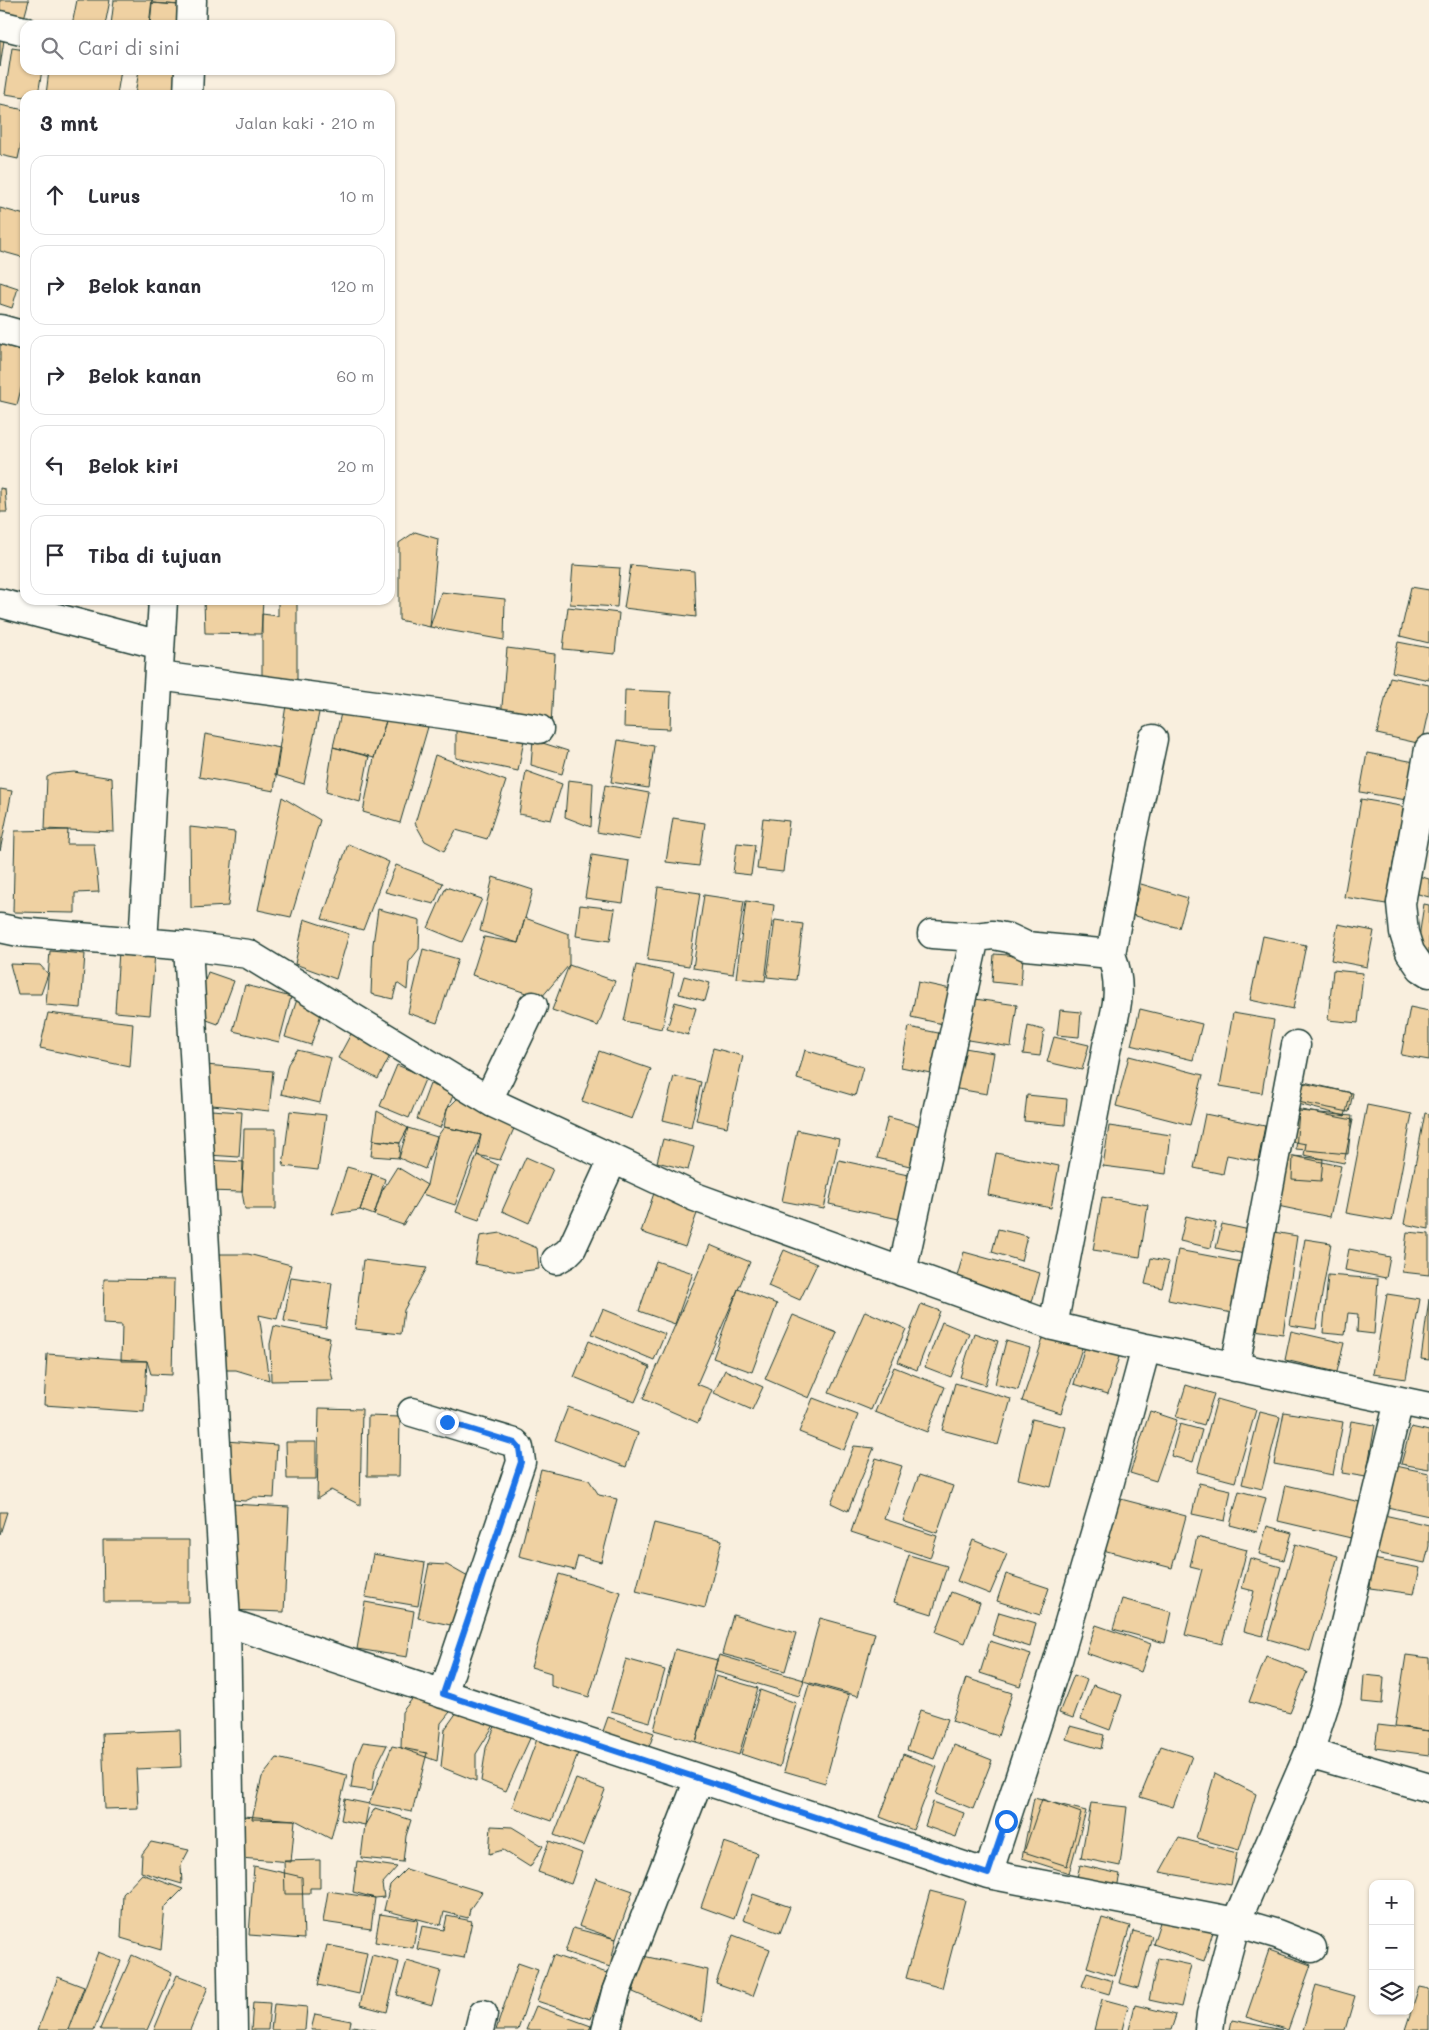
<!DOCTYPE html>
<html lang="id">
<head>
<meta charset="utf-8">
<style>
  :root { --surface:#fff; --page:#f2f2f3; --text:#2b2b33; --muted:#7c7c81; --line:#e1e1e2 }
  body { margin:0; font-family:Mali,sans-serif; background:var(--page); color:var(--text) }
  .controls { position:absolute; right:15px; bottom:15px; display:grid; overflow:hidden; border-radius:10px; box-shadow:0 1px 4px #0004 }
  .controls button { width:45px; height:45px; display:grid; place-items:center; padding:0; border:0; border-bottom:1px solid var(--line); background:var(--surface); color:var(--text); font:25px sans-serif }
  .stop { position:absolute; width:15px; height:15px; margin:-11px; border:4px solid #1a73e8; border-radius:50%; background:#fff }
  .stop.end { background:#1a73e8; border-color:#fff; box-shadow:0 1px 5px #0008 }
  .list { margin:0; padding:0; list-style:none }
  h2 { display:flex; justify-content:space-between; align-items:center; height:65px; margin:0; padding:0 20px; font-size:21px }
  h2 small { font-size:16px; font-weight:400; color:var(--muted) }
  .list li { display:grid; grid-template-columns:32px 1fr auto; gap:15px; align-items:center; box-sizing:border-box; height:80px; margin:0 10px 10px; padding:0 10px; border:1px solid var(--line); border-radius:15px }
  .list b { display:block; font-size:19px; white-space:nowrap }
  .list em { font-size:16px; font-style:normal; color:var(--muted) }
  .icon { flex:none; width:28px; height:28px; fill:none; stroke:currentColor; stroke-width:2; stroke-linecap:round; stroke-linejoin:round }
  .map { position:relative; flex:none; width:1429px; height:2030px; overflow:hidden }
  .search { position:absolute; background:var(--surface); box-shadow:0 1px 4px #0004; left:20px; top:20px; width:375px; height:55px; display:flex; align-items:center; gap:12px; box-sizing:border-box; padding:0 18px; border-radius:15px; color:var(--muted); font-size:19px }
  .panel { position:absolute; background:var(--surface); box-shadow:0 1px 4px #0004; left:20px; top:90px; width:375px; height:515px; border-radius:15px }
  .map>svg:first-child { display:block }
</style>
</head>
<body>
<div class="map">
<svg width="1429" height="2030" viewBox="0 0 1429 2030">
  <rect width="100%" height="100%" fill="#f9efde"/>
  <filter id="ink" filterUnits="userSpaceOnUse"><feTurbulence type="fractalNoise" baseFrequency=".02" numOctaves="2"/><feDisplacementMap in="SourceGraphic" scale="10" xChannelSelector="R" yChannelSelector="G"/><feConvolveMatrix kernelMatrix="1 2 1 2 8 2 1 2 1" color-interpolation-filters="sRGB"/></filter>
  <g filter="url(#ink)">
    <path fill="#efd1a2" stroke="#1f3d34" d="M0,0H29L23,22L0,16Z
      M77,0H110L105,25H72Z
      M114,0H152L149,25H111Z
      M152,0H180V5L152,3Z
      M152,3L180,5L185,25H150Z
      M0,32L5,33L0,67Z
      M12,48L25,50V70H42L38,95H25V97L5,94Z
      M49,70H121L117,95H46Z
      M139,70H183L180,95H135Z
      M0,105L25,110V126L18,159L0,155Z
      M0,208L25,215V258L0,251Z
      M0,282L18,288L12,308L0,304Z
      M0,339L25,345V373L17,405L0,401Z
      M0,488L5,489L7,512H0Z
      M415,532L438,539L430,627L399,620V543Z
      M573,565L620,568L617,607L570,604Z
      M631,565L694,571L696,617L624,608Z
      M1411,587L1429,590V643L1400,636Z
      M441,592L505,599L504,640L430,627Z
      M204,600H263L261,634L205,633Z
      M278,600H297V682H262V614L278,616Z
      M568,607L619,613L615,654L563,649Z
      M1398,642L1429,648V680L1392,672Z
      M507,648L555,654L551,725L501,718Z
      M1390,677L1429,685V712L1422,744L1377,734Z
      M625,690L671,692L670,729L624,727Z
      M287,699L320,708L304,784L275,775Z
      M342,709L386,721L374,758L333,747Z
      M388,715L428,727L400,823L363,812L374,758Z
      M456,719L525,735L518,771L456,758Z
      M205,734L280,748L274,791L199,777Z
      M533,740L568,751L562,774L531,765Z
      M618,740L654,746L648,788L611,782Z
      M333,747L369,756L360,802L326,792Z
      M1367,753L1420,763L1412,801L1360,792Z
      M435,755L506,781L487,839L456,830L444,851L425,841L415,823Z
      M526,771L562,784L551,820L519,814Z
      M74,772L112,778L114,832L45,829L47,777L53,774Z
      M568,780L593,783L591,827L565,817Z
      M605,785L649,793L640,840L597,832Z
      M0,789L12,791L0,851Z
      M282,797L320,820L291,917L258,910Z
      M1361,799L1412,808L1407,838L1398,836L1386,904L1344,897Z
      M673,818L705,823L699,866L666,862Z
      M763,818L789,821L783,872L757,869Z
      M190,827L235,832L228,906L191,908Z
      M68,830L67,844H94L99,892L75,893V913L13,912L15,831Z
      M737,843L755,845L751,875L733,873Z
      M348,844L389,862L363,930L322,919Z
      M592,855L629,861L623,903L585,898Z
      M396,865L443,883L434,904L385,892Z
      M1415,875L1429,879V897L1411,892Z
      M493,877L533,890L518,943L480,931Z
      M1141,884L1188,898L1179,928L1132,915Z
      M446,887L482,899L462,942L428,928Z
      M658,887L700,893L689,966L647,960Z
      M704,895L744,901L733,974L693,968Z
      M746,901L774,905L765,981L736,978Z
      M1424,904L1429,905V953L1417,951Z
      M580,905L615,909L610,941L576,936Z
      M378,909L420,920L419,949L409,962L407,990L397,983L393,999L371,994L373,944Z
      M525,918L569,934V965L541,998L472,975L484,937L518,943Z
      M304,919L349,934L336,979L295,964Z
      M775,920L803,924L796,980L767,977Z
      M1338,924L1374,931L1367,967L1331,960Z
      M1263,936L1306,945L1293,1009L1250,1000Z
      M423,949L458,959L437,1023L408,1013Z
      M50,951L85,954L81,1008L46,1005Z
      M119,951L155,953L150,1015L115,1012Z
      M994,954L1023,956L1021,985L992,982Z
      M10,964L40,965L48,974L41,994H18Z
      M569,965L615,981L598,1026L552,1010Z
      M636,965L674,973L662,1029L624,1021Z
      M1333,970L1363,973L1358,1023L1328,1020Z
      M208,972L234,981L218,1024L193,1015Z
      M684,976L710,983L705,1001L679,994Z
      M918,982L960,991L952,1026L911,1017Z
      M245,985L291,997L279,1042L233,1031Z
      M298,996L322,1011L311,1045L285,1037Z
      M968,998L1017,1005L1011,1047L962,1039Z
      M675,1002L696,1008L688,1035L667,1029Z
      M1410,1007L1429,1011V1060L1401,1055Z
      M1140,1009L1202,1024L1193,1060L1131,1045Z
      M1060,1010L1081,1012L1079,1037L1057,1035Z
      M48,1013L133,1023L130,1067L40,1048Z
      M1233,1013L1274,1020L1262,1093L1220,1086Z
      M1028,1026L1044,1030L1040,1056L1023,1054Z
      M909,1027L948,1035L940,1075L901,1067Z
      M352,1032L392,1052L378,1079L338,1058Z
      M1054,1037L1089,1045L1082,1070L1047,1062Z
      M959,1047L994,1053L987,1094L952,1088Z
      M713,1048L743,1056L727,1127L696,1120Z
      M297,1050L331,1058L320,1103L281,1094L288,1064Z
      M805,1050L863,1067L855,1096L797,1079Z
      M599,1051L651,1069L632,1119L582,1101Z
      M1129,1056L1203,1075L1190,1125L1116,1106Z
      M206,1065L273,1071L269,1111L203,1104Z
      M397,1065L426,1077L409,1118L380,1106Z
      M674,1076L701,1082L691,1127L663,1120Z
      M1304,1082L1351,1093L1345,1116L1298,1104Z
      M1302,1083L1353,1093L1349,1112L1298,1102Z
      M430,1084L454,1093L440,1128L417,1119Z
      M1027,1095L1067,1099L1065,1125L1024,1121Z
      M458,1098L516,1124L500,1160L477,1155L481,1135L444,1127L447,1109Z
      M1367,1105L1412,1114L1392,1221L1346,1213Z
      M1296,1109L1353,1120L1344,1163L1304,1155L1306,1144L1290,1141Z
      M211,1110L242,1112L239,1157L208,1155Z
      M290,1111L326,1115L318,1170L283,1166Z
      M377,1111L408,1128L400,1143L373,1140Z
      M1299,1111L1352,1116L1348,1154L1296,1149Z
      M1425,1113L1429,1114V1229L1404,1224Z
      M1205,1114L1265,1126L1258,1161L1227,1155L1223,1174L1194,1168Z
      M888,1117L928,1128L918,1168L877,1158Z
      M1109,1126L1171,1135L1166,1174L1103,1166Z
      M444,1127L481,1135L455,1205L422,1194L427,1185L437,1137Z
      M408,1128L437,1137L425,1169L399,1158Z
      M244,1129H276V1209H245L242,1192Z
      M797,1130L839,1139L824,1209L782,1201Z
      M663,1139L694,1147L688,1170L657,1162Z
      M373,1140L400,1143L399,1158L371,1156Z
      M996,1153L1059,1166L1051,1208L988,1195Z
      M1284,1154L1341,1166L1330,1217L1273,1205Z
      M477,1155L498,1165L479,1220L456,1212Z
      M1293,1156L1323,1159L1321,1181L1292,1179Z
      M526,1157L553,1169L529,1223L502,1211Z
      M208,1160L244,1162L242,1192L206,1191Z
      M839,1160L917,1177L908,1221L829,1204Z
      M347,1167L372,1174L360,1210L332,1214Z
      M397,1167L427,1185L403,1225L374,1215L382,1191Z
      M372,1174L385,1179L374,1215L360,1210Z
      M654,1193L699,1208L685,1247L641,1232Z
      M1102,1197L1148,1205L1140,1257L1093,1250Z
      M1186,1216L1216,1223L1211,1248L1180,1241Z
      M1222,1224L1254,1231L1249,1255L1216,1248Z
      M998,1229L1027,1236L1021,1261L992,1252Z
      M1262,1230L1297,1236L1283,1334L1247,1329Z
      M1407,1232L1429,1234V1275L1402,1272Z
      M501,1233L537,1248L539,1269L517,1272L475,1264L480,1236Z
      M1305,1239L1331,1243L1316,1329L1290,1325Z
      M710,1245L750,1262L697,1384L712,1390L698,1423L643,1399Z
      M1349,1249L1390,1257L1386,1278L1345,1270Z
      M784,1250L817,1264L800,1300L768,1286Z
      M1178,1250L1247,1263L1237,1314L1168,1300Z
      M964,1252L1040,1273L1032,1302L956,1280Z
      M214,1254H248L291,1265L277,1319L259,1315L269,1380L236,1370H214Z
      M1151,1258L1169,1262L1162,1288L1145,1284Z
      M363,1260L427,1268L404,1310L401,1334L355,1329Z
      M656,1261L693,1273L675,1324L639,1311Z
      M1328,1275L1378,1279L1374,1334L1357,1332L1358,1314L1348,1313L1345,1335L1323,1333Z
      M291,1277L332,1283L326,1328L284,1321Z
      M104,1279L174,1280L172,1375L151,1374L147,1361H121L122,1325L103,1324Z
      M738,1289L777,1304L752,1372L713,1358Z
      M1387,1294L1420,1299L1406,1379L1373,1374Z
      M1429,1299V1360L1421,1359Z
      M921,1304L940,1311L917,1370L898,1362Z
      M603,1309L665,1334L654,1360L592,1334Z
      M865,1311L906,1329L871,1410L829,1393Z
      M793,1315L837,1333L809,1398L765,1379Z
      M942,1322L969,1333L951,1377L925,1367Z
      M274,1326L330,1338L327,1355L333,1380L271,1381L270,1344Z
      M1291,1331L1344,1343L1337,1372L1285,1360Z
      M974,1333L998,1341L985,1385L960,1377Z
      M1045,1333L1083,1345L1061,1413L1022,1401Z
      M589,1341L650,1367L635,1402L574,1377Z
      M1006,1341L1030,1348L1018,1390L995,1384Z
      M1086,1343L1120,1353L1108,1394L1074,1384Z
      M47,1354L147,1361L144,1412L44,1405Z
      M894,1367L945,1387L927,1432L875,1412Z
      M725,1370L763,1387L752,1410L714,1393Z
      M955,1383L1011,1399L998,1445L942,1430Z
      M1186,1385L1214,1394L1204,1425L1176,1417Z
      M813,1398L858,1415L844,1450L799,1432Z
      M1217,1399L1256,1410L1235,1482L1197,1472Z
      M568,1407L638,1433L626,1467L555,1440Z
      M319,1408L362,1409L360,1505L331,1490L317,1499Z
      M1150,1411L1177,1420L1156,1481L1130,1473Z
      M1260,1412L1280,1417L1262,1489L1242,1484Z
      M1284,1412L1343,1422L1333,1475L1274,1464Z
      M368,1416L400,1417L399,1476H367Z
      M1032,1419L1066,1427L1051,1487L1018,1479Z
      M1351,1421L1375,1425L1366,1477L1342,1473Z
      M1180,1424L1202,1430L1193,1462L1171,1456Z
      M1411,1427L1429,1431V1469L1401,1464Z
      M226,1441L277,1445L274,1498L254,1497L245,1501L222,1499Z
      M286,1442H316V1479H287Z
      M854,1446L874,1448L848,1511L831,1503Z
      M876,1458L902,1466L884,1519L937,1536L930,1558L851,1532Z
      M1396,1466L1429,1473V1516L1387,1507Z
      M541,1469L589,1480L599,1495L617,1499L601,1562L578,1556L574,1570L519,1556Z
      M919,1475L953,1486L937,1533L903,1521Z
      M1199,1483L1231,1490L1225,1521L1192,1514Z
      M1286,1485L1360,1502L1351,1538L1278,1521Z
      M1239,1491L1266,1498L1257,1532L1230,1525Z
      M1113,1497L1186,1516L1172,1568L1099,1549Z
      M231,1504L289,1507L284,1612L227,1610Z
      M0,1512H7L0,1534Z
      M1384,1515L1429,1525V1546L1425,1563L1376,1553Z
      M654,1523L722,1540L705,1608L636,1591Z
      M1267,1526L1292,1533L1284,1560L1259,1554Z
      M1197,1537L1247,1550L1222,1644L1185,1635L1202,1569L1190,1566Z
      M103,1540H189V1602H104Z
      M973,1540L1007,1554L990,1594L957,1581Z
      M1295,1544L1338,1556L1310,1651L1268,1639Z
      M373,1554L425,1563L418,1606L365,1597Z
      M909,1555L947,1566L932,1614L894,1602Z
      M1250,1558L1281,1567L1263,1636L1244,1631L1254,1591L1242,1588Z
      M1373,1559L1420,1568L1414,1594L1370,1588Z
      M429,1564L447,1565L468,1577L455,1626L418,1618Z
      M559,1574L621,1592L589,1697L551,1686V1673L531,1667Z
      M1006,1574L1049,1588L1040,1615L997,1601Z
      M951,1592L980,1603L965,1643L936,1632Z
      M1122,1599L1172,1612L1165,1643L1113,1629Z
      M365,1602L414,1611L407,1657L357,1649Z
      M999,1612L1036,1623L1030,1647L992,1635Z
      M733,1615L796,1633L785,1671L722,1654Z
      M820,1618L875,1633L858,1696L803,1681Z
      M1096,1625L1151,1644L1141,1672L1086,1653Z
      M990,1641L1031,1654L1020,1686L980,1673Z
      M675,1649L717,1660L696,1742L654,1730Z
      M719,1655L804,1680L799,1696L714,1671Z
      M1406,1655L1429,1658V1731L1395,1726Z
      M1266,1656L1307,1672L1290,1713L1249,1702Z
      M626,1659L665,1670L650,1722L611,1711Z
      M1074,1675L1087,1680L1073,1718L1059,1713Z
      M1364,1675L1384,1677L1382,1704L1362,1702Z
      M716,1676L758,1688L739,1755L696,1742Z
      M966,1678L1012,1693L998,1736L952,1721Z
      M809,1684L849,1695L825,1783L784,1771Z
      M1093,1685L1122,1695L1110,1730L1081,1719Z
      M760,1690L796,1703L780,1767L741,1754Z
      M416,1694L454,1707L441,1723L437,1761L401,1748L402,1712Z
      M920,1710L948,1719L934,1759L907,1750Z
      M457,1712L494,1725L476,1754V1781L441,1767L445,1729Z
      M608,1717L654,1733L648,1750L602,1734Z
      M498,1719L532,1734L506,1791L481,1781L486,1748Z
      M1378,1725L1429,1731V1755L1375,1748Z
      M1070,1726L1104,1735L1101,1749L1066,1739Z
      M180,1730L181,1767L136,1769L138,1808L105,1809L102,1733Z
      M537,1739L578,1753L552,1821L512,1807Z
      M363,1742L387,1745L375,1769L372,1791L351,1788L355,1761Z
      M954,1745L992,1760L973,1809L936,1794Z
      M392,1746L427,1753L412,1812L369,1804Z
      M1161,1746L1192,1756L1173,1807L1140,1797Z
      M903,1754L937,1767L913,1830L880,1817Z
      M277,1758L347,1775L331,1839L295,1820L252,1819L262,1777Z
      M1215,1773L1256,1794L1239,1850L1196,1838Z
      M576,1779L605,1790L583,1846L554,1835Z
      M1034,1798L1086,1811L1069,1873L1022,1858Z
      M345,1799L369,1804L365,1825L341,1820Z
      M1042,1799L1081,1813L1067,1866L1024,1852Z
      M933,1802L964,1813L956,1837L925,1826Z
      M1091,1803L1127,1807L1120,1866L1081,1858Z
      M375,1808L411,1820L406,1836L403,1862L361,1858L365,1825Z
      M244,1816L295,1820L291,1862L240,1858Z
      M491,1826L512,1827L543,1846L530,1867L503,1850L489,1854Z
      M1179,1838L1237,1853L1231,1885L1160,1872Z
      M549,1841L582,1853L571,1884L538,1872Z
      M151,1842L189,1850L181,1865L182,1884L141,1872L142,1854Z
      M724,1842L757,1853L734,1919L701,1907Z
      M320,1860V1888H310V1894H285L284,1861Z
      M357,1861L397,1867L382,1884L384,1897L375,1898L353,1892Z
      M1080,1865L1120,1874L1116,1892L1076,1882Z
      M254,1866L302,1877L304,1939L249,1935Z
      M406,1869L482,1892L470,1909L468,1918L444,1912L441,1925L384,1910L390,1885Z
      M142,1874L183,1889L165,1907L161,1950L121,1938L123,1894Z
      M596,1878L633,1891L616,1939L579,1926Z
      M328,1891L375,1898L371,1929L323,1922Z
      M930,1891L965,1900L942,1988L906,1978Z
      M753,1894L790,1907L780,1933L743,1920Z
      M380,1914L418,1920L413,1948L375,1942Z
      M447,1916L472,1921L464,1958L417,1949L422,1926L444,1930Z
      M1162,1916L1213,1932L1204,1961L1153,1944Z
      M1102,1918L1130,1926L1115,1976L1087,1967Z
      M573,1928L616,1939L610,1967L565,1952Z
      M1133,1931L1152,1936L1138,1988L1119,1983Z
      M733,1935L770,1949L753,1996L716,1983Z
      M327,1945L367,1953L359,1994L318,1985Z
      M1269,1950L1311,1965L1288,2030L1246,2017Z
      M98,1952L121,1961L94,2030H69Z
      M132,1955L172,1973L147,2030H102L100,2029Z
      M372,1955L399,1962L387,2012L360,2005Z
      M553,1955L607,1973L591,2019L537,2001Z
      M643,1956L708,1970L702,2022L633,1992Z
      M1158,1958L1191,1965L1181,2007L1149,2000Z
      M407,1961L441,1971L432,2005L397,1995Z
      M518,1963L538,1970L518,2030H496Z
      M1087,1973L1113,1981L1109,1994L1082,1986Z
      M177,1975L208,1987L190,2030H154Z
      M58,1977L84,1987L68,2030H38Z
      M1316,1985L1355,1996L1345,2030H1303Z
      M1419,1987L1429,1989V2030H1405Z
      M1102,1999L1128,2006L1122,2030H1094Z
      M253,2002L270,2003L268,2030H251Z
      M274,2004L307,2007L305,2030H271Z
      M1135,2005L1176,2015L1171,2030H1129Z
      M536,2006L591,2026L589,2030H526Z
      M315,2014L351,2021L349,2030H311Z
      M1232,2020L1282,2030H1230Z
      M353,2026L375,2030H352Z"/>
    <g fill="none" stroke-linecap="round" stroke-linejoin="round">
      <g stroke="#1f3d34" stroke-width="31">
        <path id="minor" d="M0,25L25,31
          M191,25L192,0
          M188,95L189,70
          M0,329L25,336
          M0,603L160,645
          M159,676L443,714L539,729
          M1429,749L1401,903L1404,933L1410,952L1421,968L1429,973
          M0,928L19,932L188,946L248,954L493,1103L695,1197L1053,1326L1146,1348L1429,1407
          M932,934L975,937L993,935L1009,938L1026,946L1111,954
          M143,943L163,600
          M188,946L226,1622L233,2030
          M488,1100L533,1006
          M556,1260L566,1254L572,1248L613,1159
          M902,1272L975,937
          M1053,1326L1107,1046C1116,1012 1124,989 1111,954L1132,838L1153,739
          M1235,1367L1296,1045
          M412,1412L515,1443L519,1448L521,1462L443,1694
          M226,1622L988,1874L1236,1922L1277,1934L1312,1948
          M1309,1753L1429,1788
          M988,1874L1058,1660L1108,1489L1146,1348
          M479,2030L483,2014
          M606,2030L616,1992L699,1779
          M1209,2030L1211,2014L1236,1922L1309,1753L1327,1697L1399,1401"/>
      </g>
      <use href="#minor" stroke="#fdfcf7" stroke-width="28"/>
    </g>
  </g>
  <g fill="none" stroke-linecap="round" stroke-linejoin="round" filter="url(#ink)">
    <path stroke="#1a73e8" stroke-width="6" d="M447,1422L515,1443L519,1448L521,1462L443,1694L988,1874L1006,1821"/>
  </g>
</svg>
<div class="controls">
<button>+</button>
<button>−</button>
<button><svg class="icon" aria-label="layers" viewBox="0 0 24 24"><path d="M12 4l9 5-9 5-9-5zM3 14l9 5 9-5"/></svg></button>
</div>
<div class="stop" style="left:1006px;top:1821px"></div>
<div class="stop end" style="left:447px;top:1422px"></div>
<div class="search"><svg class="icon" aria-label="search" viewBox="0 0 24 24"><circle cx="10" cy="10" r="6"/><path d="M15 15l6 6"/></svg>Cari di sini</div>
<section class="panel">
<h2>3 mnt<small>Jalan kaki · 210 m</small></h2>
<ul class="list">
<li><svg class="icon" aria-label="ahead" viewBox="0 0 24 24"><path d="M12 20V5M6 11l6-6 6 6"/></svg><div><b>Lurus</b></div><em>10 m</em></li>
<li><svg class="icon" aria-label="right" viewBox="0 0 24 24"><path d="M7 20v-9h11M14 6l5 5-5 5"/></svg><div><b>Belok kanan</b></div><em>120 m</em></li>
<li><svg class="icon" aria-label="right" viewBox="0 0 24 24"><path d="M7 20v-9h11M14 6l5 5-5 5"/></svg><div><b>Belok kanan</b></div><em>60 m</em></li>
<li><svg class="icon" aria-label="left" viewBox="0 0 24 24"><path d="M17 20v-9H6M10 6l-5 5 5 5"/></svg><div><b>Belok kiri</b></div><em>20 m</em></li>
<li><svg class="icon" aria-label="arrive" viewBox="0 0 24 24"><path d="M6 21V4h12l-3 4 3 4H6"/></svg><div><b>Tiba di tujuan</b></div></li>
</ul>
</section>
</div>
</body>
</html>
